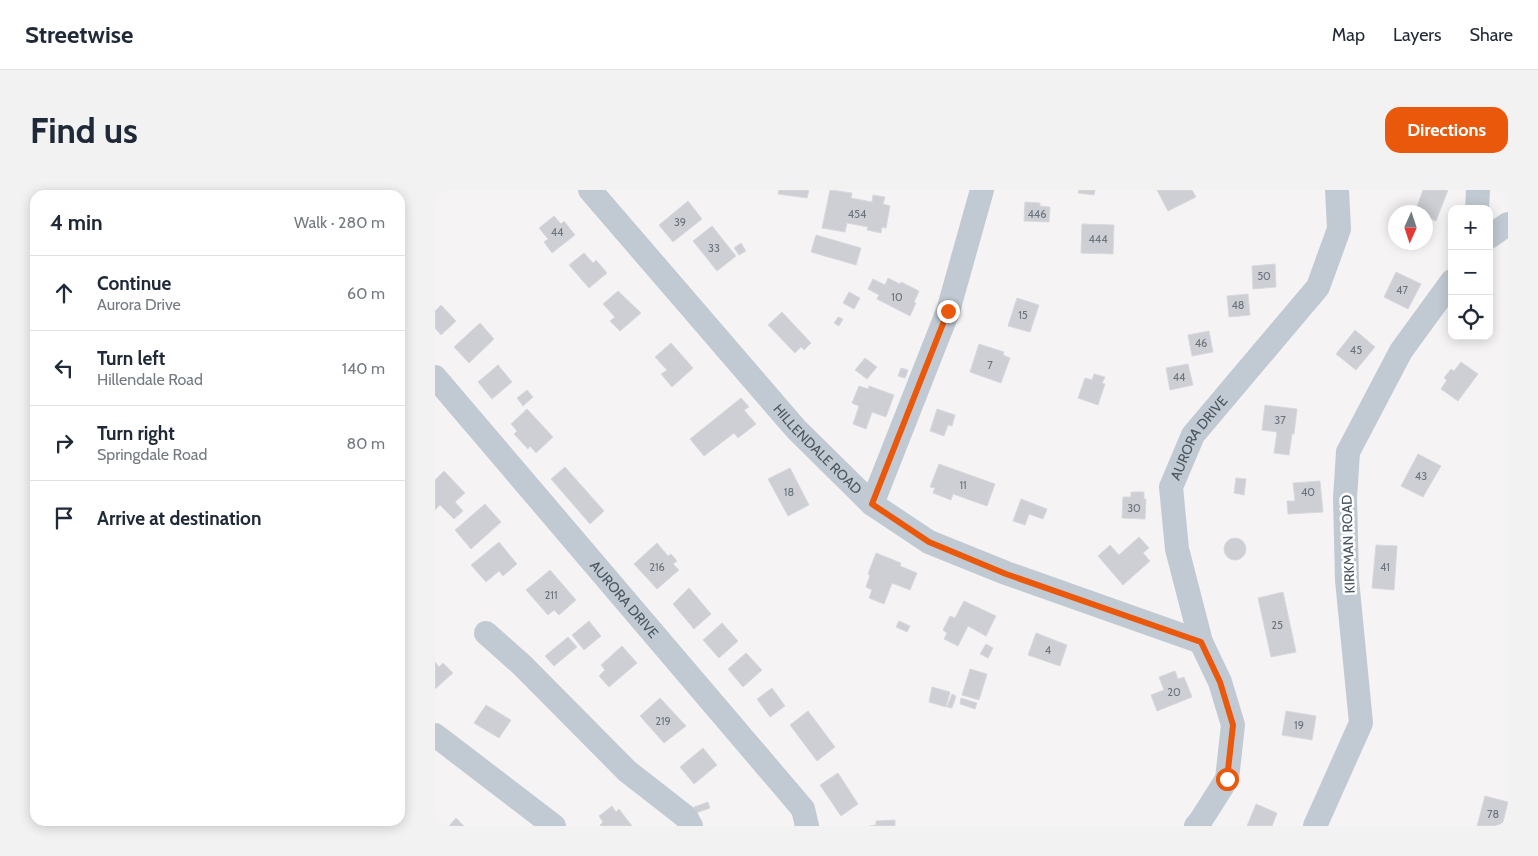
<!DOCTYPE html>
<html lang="en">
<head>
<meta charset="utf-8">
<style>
  :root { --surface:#fff; --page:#f2f2f3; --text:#1f2937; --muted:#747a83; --line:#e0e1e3; --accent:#ea580c }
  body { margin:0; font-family:Cabin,sans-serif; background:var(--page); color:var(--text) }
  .controls { position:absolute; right:15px; top:15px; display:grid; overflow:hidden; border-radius:10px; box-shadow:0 2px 12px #0003 }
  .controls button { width:45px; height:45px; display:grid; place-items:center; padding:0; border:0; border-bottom:1px solid var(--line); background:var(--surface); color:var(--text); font:25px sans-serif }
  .compass { position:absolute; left:953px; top:15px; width:45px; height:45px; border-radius:50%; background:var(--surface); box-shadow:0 2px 12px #0003; rotate:183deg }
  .stop { position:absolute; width:15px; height:15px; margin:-11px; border:4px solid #ea580c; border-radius:50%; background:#fff }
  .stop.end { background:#ea580c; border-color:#fff; box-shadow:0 1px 5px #0008 }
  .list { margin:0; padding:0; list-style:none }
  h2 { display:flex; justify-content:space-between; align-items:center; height:65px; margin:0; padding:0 20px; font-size:21px }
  h2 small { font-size:16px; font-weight:400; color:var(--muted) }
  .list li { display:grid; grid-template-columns:32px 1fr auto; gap:15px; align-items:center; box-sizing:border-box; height:75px; padding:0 20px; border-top:1px solid var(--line) }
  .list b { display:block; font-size:19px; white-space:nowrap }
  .list p { margin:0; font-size:16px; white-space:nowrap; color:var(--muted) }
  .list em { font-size:16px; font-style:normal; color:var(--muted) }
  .icon { flex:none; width:28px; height:28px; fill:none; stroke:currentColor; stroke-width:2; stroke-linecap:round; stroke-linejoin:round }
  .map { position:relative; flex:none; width:1073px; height:636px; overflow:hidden; border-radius:15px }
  header { display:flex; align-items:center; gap:30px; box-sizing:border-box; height:70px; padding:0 25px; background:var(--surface); border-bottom:1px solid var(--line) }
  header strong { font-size:24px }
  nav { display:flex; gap:28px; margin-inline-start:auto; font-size:18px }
  .intro { display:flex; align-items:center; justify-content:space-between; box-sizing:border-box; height:120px; padding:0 30px }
  h1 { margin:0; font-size:35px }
  .button { padding:12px 22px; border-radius:15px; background:var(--accent); color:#fff; font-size:18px; font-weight:700 }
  main { display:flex; gap:30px; padding:0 30px }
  aside { flex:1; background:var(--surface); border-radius:15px; box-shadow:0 2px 12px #0003 }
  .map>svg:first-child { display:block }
</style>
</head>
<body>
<header>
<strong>Streetwise</strong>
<nav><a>Map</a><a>Layers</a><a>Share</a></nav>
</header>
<div class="intro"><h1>Find us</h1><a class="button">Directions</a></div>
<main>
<aside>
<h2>4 min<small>Walk · 280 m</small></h2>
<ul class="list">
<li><svg class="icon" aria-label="ahead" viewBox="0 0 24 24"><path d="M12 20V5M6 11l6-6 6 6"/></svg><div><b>Continue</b><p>Aurora Drive</p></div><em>60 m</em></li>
<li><svg class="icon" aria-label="left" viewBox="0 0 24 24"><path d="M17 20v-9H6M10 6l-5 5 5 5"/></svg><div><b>Turn left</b><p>Hillendale Road</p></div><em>140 m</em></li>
<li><svg class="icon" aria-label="right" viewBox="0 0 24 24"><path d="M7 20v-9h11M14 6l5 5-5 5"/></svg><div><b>Turn right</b><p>Springdale Road</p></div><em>80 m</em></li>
<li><svg class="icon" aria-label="arrive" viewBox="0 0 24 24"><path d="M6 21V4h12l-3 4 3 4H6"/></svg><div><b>Arrive at destination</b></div></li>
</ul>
</aside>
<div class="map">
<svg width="1073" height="636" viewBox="0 0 1073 636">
  <rect width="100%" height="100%" fill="#f5f3f3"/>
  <path fill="#cdcfd5" stroke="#d7d9de" d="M344,0H374L372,8L343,4Z
    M395,0L417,3L416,8L437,12L438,5L450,7L448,14L455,16L451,38L447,37L446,43L432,40L433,37L412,33L410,42L387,38Z
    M644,0H660L659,5L643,3Z
    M722,0H757L761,7L733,21Z
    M988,0H1013L1001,31L991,27V22H980Z
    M253,11L267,29L238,52L224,35Z
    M590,12L605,13V16L615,17L614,32L589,31Z
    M119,26L126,34L129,31L140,45L117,63L109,52L113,49L104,38Z
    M647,34L679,35L678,64L646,63Z
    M277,36L301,66L282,81L258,51Z
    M381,45L426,58L421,75L376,62Z
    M306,53L311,61L304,65L299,58Z
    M149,63L158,73L161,70L172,83L154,98L134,75Z
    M840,74L841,97L818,99L817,76Z
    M961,82L986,94L973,119L949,107Z
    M453,88L465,94L466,92L484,101L479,112L481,113L475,126L442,109L444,105L433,99L438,89L450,95Z
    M183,101L206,123L185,141L175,131L180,127L168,114Z
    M414,102L425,108L419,119L408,113Z
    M813,104L815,125L794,127L792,106Z
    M582,108L604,115L595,142L573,136Z
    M6,115L21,131L6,145L0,138V121Z
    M347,122L376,153L369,160L366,157L360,163L333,135Z
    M403,127L408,129L404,136L399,133Z
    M45,133L59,149L34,173L19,157Z
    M920,140L940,157L921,180L901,164Z
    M774,141L778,162L757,166L753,145Z
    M236,153L258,178L237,197L226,184L232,180L220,167Z
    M544,154L569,162L568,165L575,168L566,193L535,182Z
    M430,168L442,177L432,189L420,180Z
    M1026,172L1043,184L1023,211L1006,199L1012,190L1009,188L1016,179L1019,181Z
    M753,174L758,195L735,200L731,178Z
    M63,175L77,192L57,209L43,192Z
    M466,178L473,180L470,188L463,186Z
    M659,184L670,187L667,193L670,194L663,215L643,208L650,188L657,190Z
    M424,196L433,199L434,196L459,205L451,227L437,222L431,239L418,234L424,216L417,213Z
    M92,200L98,207L88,216L82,208Z
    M306,208L314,217L309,220L321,234L303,248L299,243L269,266L255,249Z
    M830,215L862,219L859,244H857L854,265L839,263L842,242L827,240Z
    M92,219L118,247L101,263L95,256L93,259L79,244L82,241L76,234Z
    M502,219L520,225L517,236L513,235L509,246L495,241Z
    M983,264L1006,276L988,307L966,296Z
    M504,274L560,294L552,316L518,304L516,310L498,303L500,298L495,297Z
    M130,277L169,321L155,334L116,289Z
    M355,278L374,315L353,326L333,289Z
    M9,281L30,303L20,312L28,321L19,329L5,315L0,320V290Z
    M801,288L811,289L809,305L799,303Z
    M885,291L888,322L853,324L852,311H860L858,293Z
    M696,302H709V309H711L710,329L687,328L688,307H696Z
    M586,309L612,319L608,329L594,324L590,335L578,331Z
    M50,314L66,332L36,359L20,340Z
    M704,347L714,358L708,363L715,371L688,395L663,366L675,355L684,365Z
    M789 359a11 11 0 1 1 22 0a11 11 0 1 1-22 0Z
    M64,352L82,374L68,386L64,381L51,392L36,375Z
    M222,353L233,366L236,364L242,371L238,374L244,380L222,399L199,374Z
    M941,355L962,356L959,400L937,398Z
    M441,363L466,373L465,376L482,383L475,400L457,393L449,414L434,408L437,400L431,397L435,385L433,384Z
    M115,380L141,410L124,425L119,420L113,425L91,400Z
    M254,398L276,424L259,439L238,414Z
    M848,402L861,462L836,467L823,408Z
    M529,411L561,426L551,446L533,436L523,456L509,449L512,443L508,440L515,426L520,428Z
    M154,431L166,446L149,460L137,445Z
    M464,431L475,436L472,442L461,437Z
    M287,433L303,451L284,468L268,450Z
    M601,443L632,455L625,476L593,465Z
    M133,447L142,457L119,476L110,466Z
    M551,454L558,458L553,468L545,464Z
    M187,456L202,473L174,497L164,486L170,480L166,475Z
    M311,463L327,480L308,497L293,479Z
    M0,472L4,477L8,473L18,483L0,499Z
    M535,479L552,484L544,510L527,505Z
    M740,481L743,489L749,487L757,507L722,521L716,505L729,500L724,487Z
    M497,497L515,502L511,517L494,512Z
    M337,498L350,516L335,527L322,509Z
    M517,504L521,506L517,518L512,517Z
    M225,508L251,536L229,553L205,526Z
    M526,508L542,513L540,519L525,514Z
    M51,515L76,530L64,548L39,533Z
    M373,521L400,557L382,571L355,535Z
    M851,521L881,526L877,550L847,545Z
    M268,558L282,575L259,594L245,577Z
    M403,583L423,614L406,626L385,595Z
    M1050,606L1073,612L1067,636H1042Z
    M273,612L275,618L261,623L259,617Z
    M821,614L842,623L837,636H812Z
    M177,616L181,622L184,619L197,636H166L165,635L168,632L164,626Z
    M21,628L29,636H14Z
    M460,630V636H435L441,635V631Z"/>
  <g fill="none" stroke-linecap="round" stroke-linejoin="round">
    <g stroke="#c1cad2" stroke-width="24">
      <path id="s1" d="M155,0L361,239L437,314L494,352L571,383L766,452"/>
      <path d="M1042,19L1043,0"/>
      <path d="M1054,47L1073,34"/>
      <path id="s2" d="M0,187L368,619L372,636"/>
      <path d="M437,314L513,121L547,0"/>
      <path d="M51,443L87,475L192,581L251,627L256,636"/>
      <path d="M0,545L119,636"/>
      <path id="s3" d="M761,636L766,630L792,589L798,535L785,492L766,452L742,359L736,297L758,245L883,97L904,39L902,0"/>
      <path d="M880,636L926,533L912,390L910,308L913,262L966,161L1017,91"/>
    </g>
  </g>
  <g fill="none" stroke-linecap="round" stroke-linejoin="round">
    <path stroke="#ea580c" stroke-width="6" d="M513,121L437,314L494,352L571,384L766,452L785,492L798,535L792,589"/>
  </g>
  <g text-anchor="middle" stroke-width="5" stroke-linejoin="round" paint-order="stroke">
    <g font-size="11" fill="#6b747e">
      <text x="422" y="28">454</text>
      <text x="602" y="28">446</text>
      <text x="245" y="36">39</text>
      <text x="122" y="46">44</text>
      <text x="663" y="53">444</text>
      <text x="279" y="62">33</text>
      <text x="829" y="90">50</text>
      <text x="967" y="104">47</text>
      <text x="462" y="111">10</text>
      <text x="803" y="119">48</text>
      <text x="588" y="129">15</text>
      <text x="766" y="157">46</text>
      <text x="921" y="164">45</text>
      <text x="555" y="179">7</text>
      <text x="744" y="191">44</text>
      <text x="845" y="234">37</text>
      <text x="986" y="290">43</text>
      <text x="528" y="299">11</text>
      <text x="354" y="306">18</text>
      <text x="873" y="306">40</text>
      <text x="699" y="322">30</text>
      <text x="222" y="381">216</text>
      <text x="950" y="381">41</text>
      <text x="116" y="409">211</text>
      <text x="842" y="439">25</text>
      <text x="613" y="464">4</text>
      <text x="739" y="506">20</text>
      <text x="228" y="535">219</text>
      <text x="864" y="539">19</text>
      <text x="1058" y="628">78</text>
    </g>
    <g font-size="14" fill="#4a5661" stroke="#fff">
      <text dy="5" stroke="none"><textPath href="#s3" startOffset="415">AURORA DRIVE</textPath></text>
      <text dy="5" stroke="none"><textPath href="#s1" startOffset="345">HILLENDALE ROAD</textPath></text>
      <text transform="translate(913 354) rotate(-92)" y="5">KIRKMAN ROAD</text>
      <text dy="5" stroke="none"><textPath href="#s2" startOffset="292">AURORA DRIVE</textPath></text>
    </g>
  </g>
</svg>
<div class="controls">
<button>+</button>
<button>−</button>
<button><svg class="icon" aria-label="locate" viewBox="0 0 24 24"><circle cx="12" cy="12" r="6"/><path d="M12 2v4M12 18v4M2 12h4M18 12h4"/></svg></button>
</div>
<svg class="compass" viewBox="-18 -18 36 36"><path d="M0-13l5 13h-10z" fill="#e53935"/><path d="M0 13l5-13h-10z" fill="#747a83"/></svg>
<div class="stop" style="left:792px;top:589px"></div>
<div class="stop end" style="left:513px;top:121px"></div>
</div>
</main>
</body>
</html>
